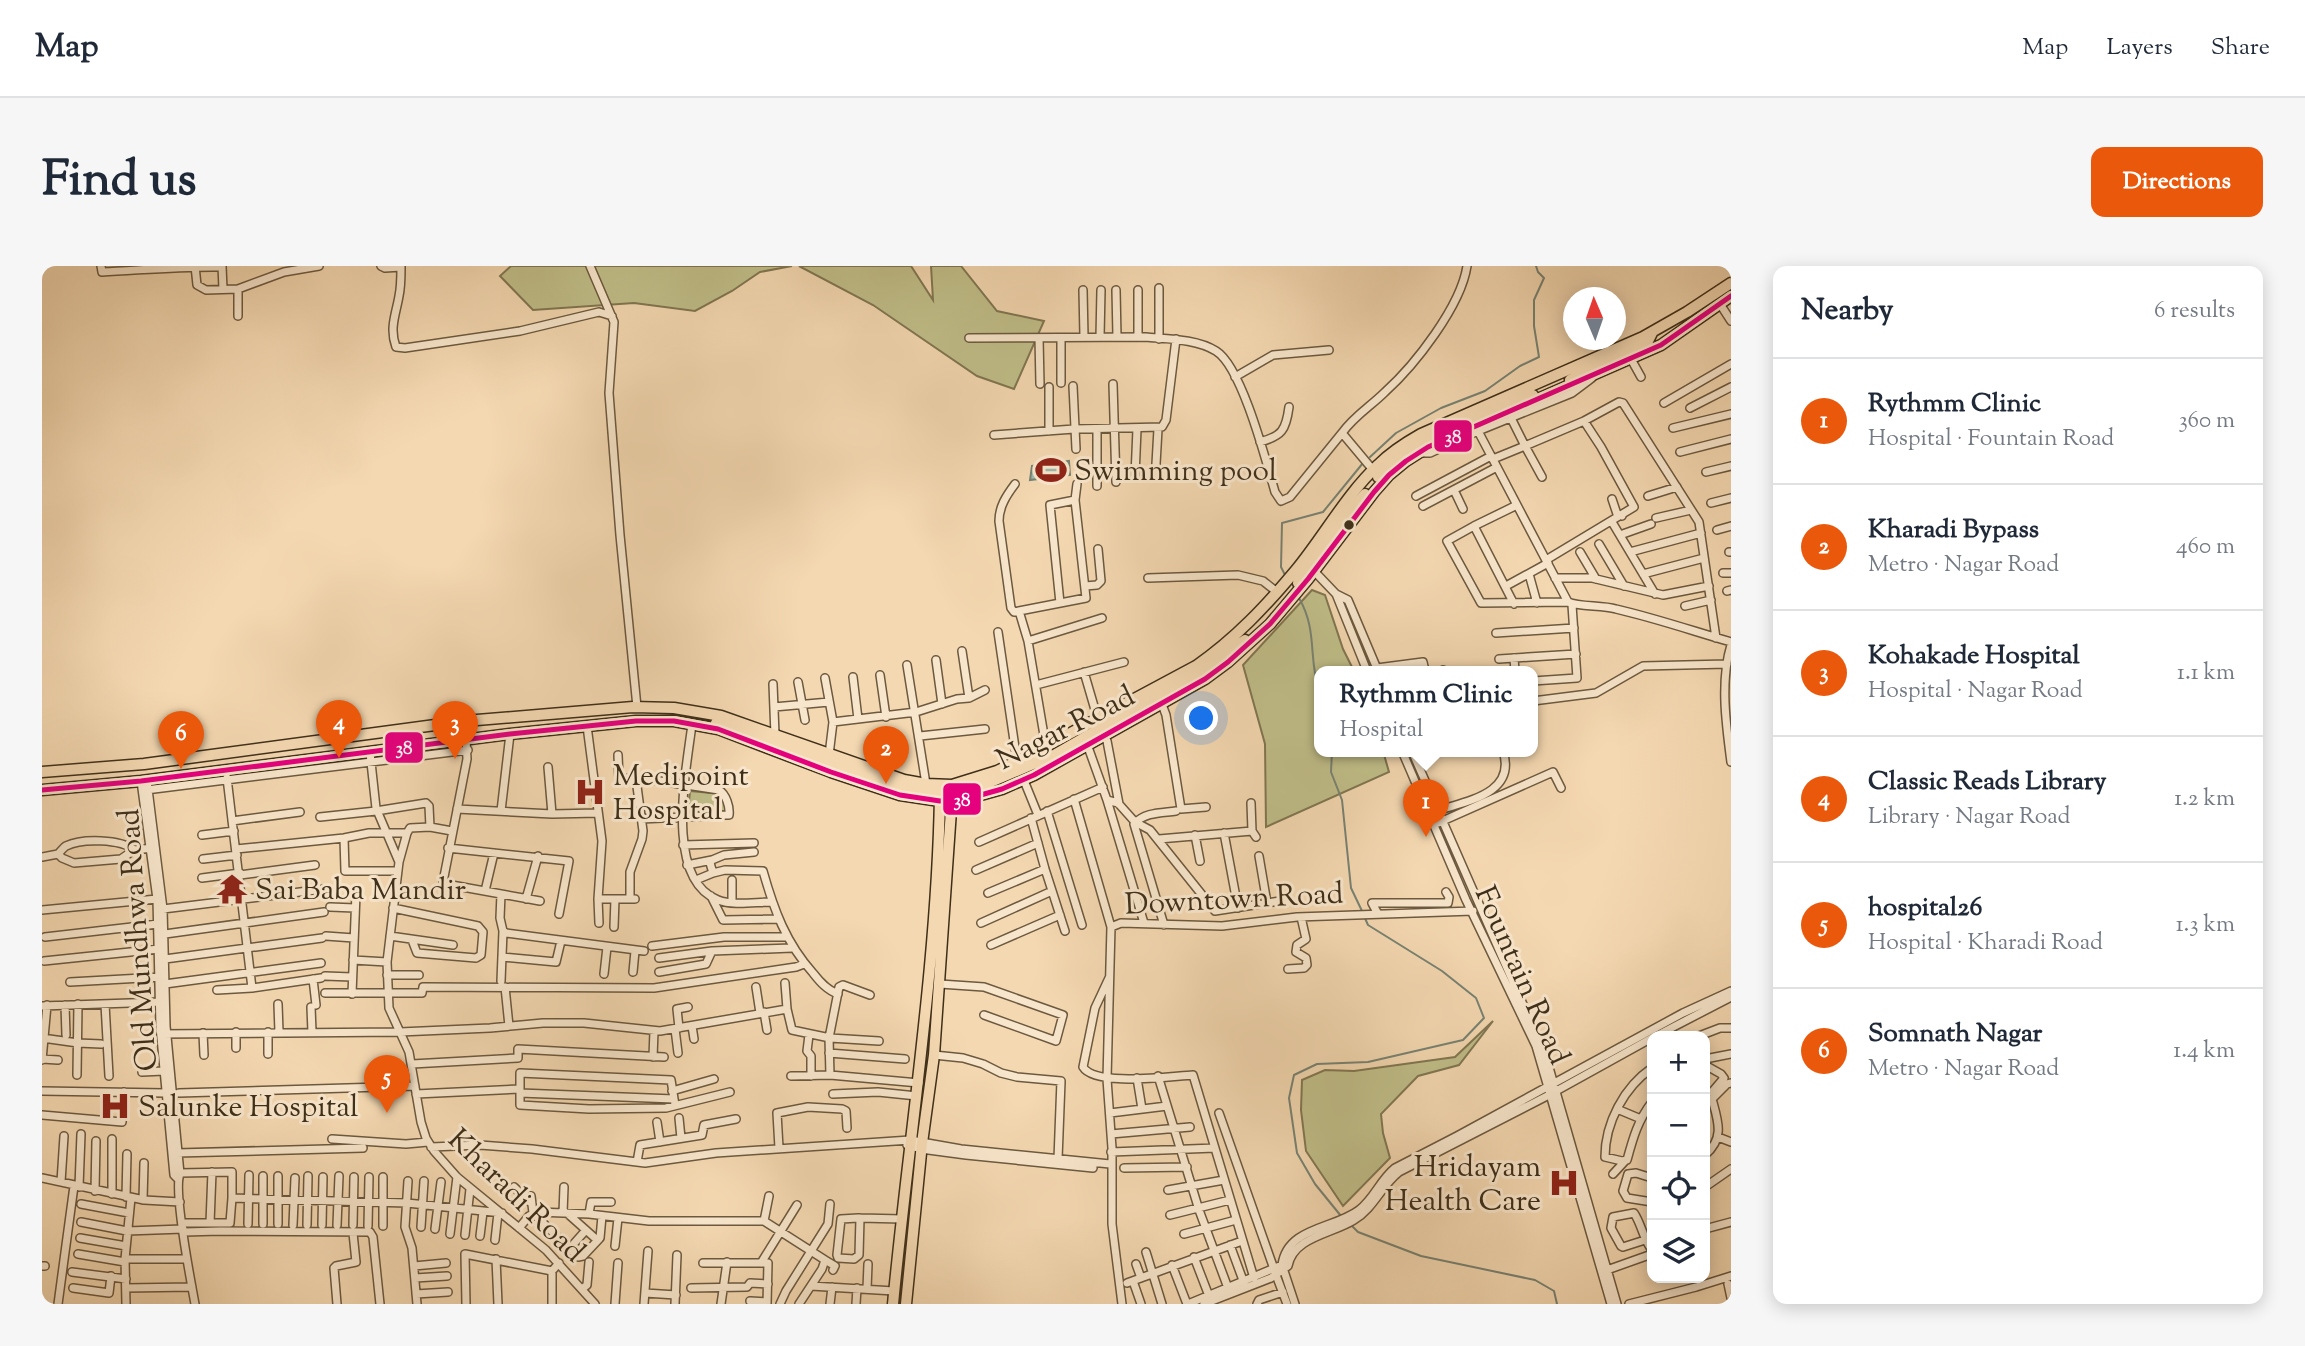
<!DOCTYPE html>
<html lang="en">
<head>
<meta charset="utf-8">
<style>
  :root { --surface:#fff; --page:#f6f6f7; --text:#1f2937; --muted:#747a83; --line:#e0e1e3; --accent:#ea580c }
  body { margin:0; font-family:"Sorts Mill Goudy",serif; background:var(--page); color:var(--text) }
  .controls { position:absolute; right:21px; bottom:21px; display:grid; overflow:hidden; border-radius:14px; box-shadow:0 4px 18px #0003 }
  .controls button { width:63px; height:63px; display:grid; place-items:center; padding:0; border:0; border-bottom:2px solid var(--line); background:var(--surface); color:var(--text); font:35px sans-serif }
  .compass { position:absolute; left:1521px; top:21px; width:63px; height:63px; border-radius:50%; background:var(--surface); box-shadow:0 4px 18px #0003; rotate:358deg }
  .you { position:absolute; left:1160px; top:453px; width:24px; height:24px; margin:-18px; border:5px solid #fff; border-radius:50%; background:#1a73e8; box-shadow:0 0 0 10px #1a73e833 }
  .badge { display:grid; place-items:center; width:46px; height:46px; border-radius:50%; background:var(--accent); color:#fff; font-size:23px; font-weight:700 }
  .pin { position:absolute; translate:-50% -58px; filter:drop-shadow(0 2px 4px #0008) }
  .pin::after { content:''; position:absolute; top:37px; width:24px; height:21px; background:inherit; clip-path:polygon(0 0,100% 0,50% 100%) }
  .popup { position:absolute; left:1272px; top:400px; width:224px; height:91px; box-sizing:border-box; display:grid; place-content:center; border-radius:14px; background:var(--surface); filter:drop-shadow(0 2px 5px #0005); font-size:23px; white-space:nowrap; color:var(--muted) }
  .popup b { font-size:26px; color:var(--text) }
  .popup::after { content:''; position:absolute; left:50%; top:100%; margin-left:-14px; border:14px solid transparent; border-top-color:var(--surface) }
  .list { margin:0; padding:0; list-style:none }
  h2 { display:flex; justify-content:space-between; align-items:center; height:91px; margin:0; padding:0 28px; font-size:30px }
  h2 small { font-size:23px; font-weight:400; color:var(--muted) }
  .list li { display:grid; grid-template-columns:46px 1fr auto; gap:21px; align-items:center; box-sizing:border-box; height:126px; padding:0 28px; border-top:2px solid var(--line) }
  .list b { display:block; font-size:26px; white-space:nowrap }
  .list p { margin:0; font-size:23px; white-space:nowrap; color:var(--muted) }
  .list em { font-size:23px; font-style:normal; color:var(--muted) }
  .icon { flex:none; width:38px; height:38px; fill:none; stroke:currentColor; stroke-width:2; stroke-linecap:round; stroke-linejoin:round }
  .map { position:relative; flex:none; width:1689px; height:1038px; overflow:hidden; border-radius:14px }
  header { display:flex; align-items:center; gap:42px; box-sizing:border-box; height:98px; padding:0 35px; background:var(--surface); border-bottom:2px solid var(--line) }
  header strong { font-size:33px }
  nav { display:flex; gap:38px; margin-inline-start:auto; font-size:24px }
  .intro { display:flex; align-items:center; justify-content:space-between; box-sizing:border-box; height:168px; padding:0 42px }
  h1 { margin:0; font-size:49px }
  .button { padding:18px 32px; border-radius:14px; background:var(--accent); color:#fff; font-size:24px; font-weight:700 }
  main { display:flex; gap:42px; padding:0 42px }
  aside { flex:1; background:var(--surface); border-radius:14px; box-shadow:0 4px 18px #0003 }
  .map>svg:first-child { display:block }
</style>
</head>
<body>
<header>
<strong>Map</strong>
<nav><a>Map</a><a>Layers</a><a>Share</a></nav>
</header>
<div class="intro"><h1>Find us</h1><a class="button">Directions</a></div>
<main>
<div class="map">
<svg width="1689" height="1038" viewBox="0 0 1689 1038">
  <rect width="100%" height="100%" fill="#f4d8b1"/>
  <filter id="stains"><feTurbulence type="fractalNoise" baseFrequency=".00286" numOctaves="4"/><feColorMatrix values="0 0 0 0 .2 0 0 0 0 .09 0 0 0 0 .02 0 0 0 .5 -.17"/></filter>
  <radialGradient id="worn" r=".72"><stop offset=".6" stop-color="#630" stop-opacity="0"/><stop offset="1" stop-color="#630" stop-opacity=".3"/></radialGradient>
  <path fill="#c0be89" stroke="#807651" stroke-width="2" d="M469,0H750L718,6L690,25L653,45L592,37L491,44L458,10Z
    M757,0H869L891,34L889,0H919L955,45L1002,55L972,123L935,110L831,39Z
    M1270,324L1283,329L1301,383L1312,405H1277V485H1341L1347,506L1224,561L1223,478L1201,399Z
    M648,525L680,528L685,545L646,547Z
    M1451,755L1417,799L1376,810L1339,848L1341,867L1348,892L1301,940L1264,885L1259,844L1260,814L1283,804L1312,805L1413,791Z"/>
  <path fill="#9cb9af" stroke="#778273" stroke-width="2" d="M1027,195L1028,209L988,214L990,200Z"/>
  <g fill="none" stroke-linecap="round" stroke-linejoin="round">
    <path stroke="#778273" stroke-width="2" d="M1328,191L1354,167L1399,142L1443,125L1478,100L1497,91L1492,60V34L1502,12L1496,6L1494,0
      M1243,309L1239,301L1240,257L1281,246L1321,197
      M1257,332C1276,365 1266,392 1277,424
      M1290,485L1289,506L1300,534L1309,622L1320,645
      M1299,950L1273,918L1255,887L1247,832L1252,809L1275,798L1326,796L1421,774L1442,752L1434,732L1400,705L1326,659L1322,650
      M1309,959L1316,966L1379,990L1493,1014L1512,1025L1515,1038"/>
    <g stroke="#6c593f" stroke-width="10">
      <path id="minor" d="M59,0L60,6C101,4 140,0 180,1
        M153,0L155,19L164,24L196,23L242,6L277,0
        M180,0L181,23
        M339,0L343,2L359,1C359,11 359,21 357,30C354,48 347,62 354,81L363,82L478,65L557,46L570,50
        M548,0L572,56L567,127L578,269L595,441
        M1117,22V73
        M196,23V50
        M1041,24L1042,71
        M1074,24L1075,71
        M1096,24V71
        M1678,38L1689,55
        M1058,71L1059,24
        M927,72L1104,71C1126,73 1155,73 1174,85C1200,101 1224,195 1233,226L1239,235L1248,231L1300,167
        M997,72L998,118
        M1589,93L1599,111
        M1193,111L1231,89L1287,84
        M1019,117V72
        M1071,118L1074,216
        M1031,120L1034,183
        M1622,137L1689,98
        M1648,142L1689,121
        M1469,152L1483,180L1542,155L1577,136L1581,137L1657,256L1674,372
        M1631,162L1689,148
        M1055,163V220
        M1007,165V121
        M1436,165L1526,336
        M952,169L1032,163L1120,161L1124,154L1134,73
        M1218,176C1240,170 1244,164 1247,141
        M1638,186L1689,173
        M1377,187H1388L1436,165L1530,127L1550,112
        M1451,193L1483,180L1500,211
        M1114,198L1116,163
        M1331,204L1300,167C1312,150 1329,140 1343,126C1373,99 1419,40 1425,0
        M1664,206L1689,200
        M1093,210L1095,163
        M973,218C964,230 957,241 957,255L969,342L972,346L977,345
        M1412,224L1421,243
        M1374,230L1449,190
        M1606,230L1635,221
        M1570,233L1575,248L1580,250
        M1669,237L1689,232
        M1381,240L1455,201
        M1614,252L1649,244
        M1570,256L1613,328
        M1432,260L1475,239
        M1675,264L1689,260
        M1578,269L1609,258
        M1557,278L1582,320
        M1538,286L1554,313
        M1588,286L1659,267
        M1687,286H1689
        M1504,294L1592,241L1559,181L1542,155
        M1272,305L1294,328L1325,405
        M1681,307H1689
        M1487,308L1495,337
        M1601,308L1662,292
        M1106,312L1196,309L1221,315L1235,326
        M1513,312H1550L1621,329L1667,320
        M1043,320L1055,319L1059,315L1056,283
        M1464,320L1506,297
        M1685,325L1689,324
        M1294,328L1306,334L1336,405
        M1018,337L1008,239L1033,234L1035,218
        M1472,338L1432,260L1405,275L1439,337L1526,336C1537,341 1560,339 1574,343C1613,352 1651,365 1689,376
        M1643,340L1669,334
        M956,366L975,495
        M1454,367L1532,362
        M986,375L1060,352
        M1689,379C1678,415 1684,458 1689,496
        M920,385L927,432
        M1472,392L1473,405
        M1457,393L1534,388
        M894,394L900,438
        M865,399L884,518
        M1335,402L1381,396L1383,405
        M1401,404L1403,405
        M1042,406L1056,454
        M838,409L844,451
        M811,411L816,453
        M783,412L791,456L787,489
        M1491,415L1535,412L1530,339
        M756,416L763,454
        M731,418L733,469
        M994,419L1082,396
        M1491,435L1554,427L1601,400L1685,398
        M732,441L787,436
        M1121,441L1124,449L1139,543L1164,541
        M423,455L425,493L401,616L404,618L498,635
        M791,456L874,446L915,433L927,432L943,424
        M650,458C645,501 621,613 676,634C691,640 713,636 730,636
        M545,460L560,575L556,633L557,657
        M878,470L943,463
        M1065,475L1077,538
        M1004,481L986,375L977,345L1044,332L1033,234
        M1046,481L1065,534L1102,657
        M1360,485L1424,634L1494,780L1569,1038
        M1370,485L1504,791L1575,1038
        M328,487L334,542L357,596L345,696L347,742L367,786L379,856L384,872L392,885L415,911L504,984L553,1038
        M576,489L577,512L611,514L677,524C684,528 688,541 687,549H684L599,553
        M506,501L510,548
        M185,512L210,722
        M99,515L115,633L118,761L132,909L136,913
        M105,515L121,643L124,760L138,908C131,925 149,1016 153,1038
        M983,517L996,549
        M104,524L426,484
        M1032,533L1069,661L1065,813L1070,882V958L1080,1038
        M1065,534L1076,537L1093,556L1108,564L1173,645L1244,634
        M1209,537L1210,565
        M415,543L510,548L556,547
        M459,545L468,468
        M1005,545L1040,659
        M1395,545C1424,535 1475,528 1461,485
        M278,551L334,545L384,537L387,540L388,561
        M989,552L1003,603L1023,665
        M190,555L258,546
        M1396,557L1511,506L1519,522
        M1182,567L1196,642
        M160,569L192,565
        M1153,569L1158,595
        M302,572L303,605H356
        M1117,573L1210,565L1214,571
        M937,576L1061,521
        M641,579L712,577
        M406,582L527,595L517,648
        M194,583L302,572L327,567H365L368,562L388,561L410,565
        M16,588L20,592L32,597L79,593L92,584L111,582
        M1217,590L1225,637
        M0,591L16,588C18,586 22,581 24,580C40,572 79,573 92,584
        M161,593L195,589
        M357,596L365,567
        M645,599L670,594
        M934,604L996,577
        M671,607L683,604L721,605C732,644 744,677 771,707C778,716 785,724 796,728
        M198,609L273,599
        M160,612L198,607
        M654,614L671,607L668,597L670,594L682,589L712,586
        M690,614V636
        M443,625L452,587
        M946,627L1003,603
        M459,628L458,652L461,665L464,667L602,685
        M669,630L681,654L736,653
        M484,633L496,590
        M556,633H593
        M588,633V606L600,573L601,565L594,513
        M288,641L313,642
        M351,642L436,660L441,666L439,689L434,692L375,687L370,674
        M121,643L282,623
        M0,644L115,633
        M1336,648L1330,637H1406L1407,631L1404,626
        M939,657L1010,625
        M1122,659L1092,558C1103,546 1119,547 1134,545
        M572,661L573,633
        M1069,661L1079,657L1180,660L1255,651L1431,645
        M123,668L282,646
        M284,670L312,672
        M348,670L411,679
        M3,671L116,658
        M949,679L1018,649
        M610,680L682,671H744
        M460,691L514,696L519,675
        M617,692L670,685
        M123,693L280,672
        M311,694L345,696
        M2,695L117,683
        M1246,703L1262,702L1265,699L1264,692L1254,686L1255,679L1264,673L1259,651
        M591,706L593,685
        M617,706L664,698L670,685L750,682
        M562,708L565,681
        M345,709H377
        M283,710L310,711
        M1067,712L1053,742L1041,801C1053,821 1129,810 1151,809L1212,1012
        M271,713L274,739
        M459,715L461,665
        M28,716L118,711
        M743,717L745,743L750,764L788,772L837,775
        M123,718L279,697
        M898,718L942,721L1021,749L1014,775L942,749
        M463,721L467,760
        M714,721L718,747
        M175,724L210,722L279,712
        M283,727H380L381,721L612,722L754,701L762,698
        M310,728L314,628
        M63,738L67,810
        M236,738L237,766
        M23,739L24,769
        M0,740L117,736
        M269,741L270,766
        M722,746L725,764
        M650,760L652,773
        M637,762L635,743L646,741
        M633,763L636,787
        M194,766V782
        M226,766V788
        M161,767L162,789
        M119,768L358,766L448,762L501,757H542L618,765L745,743
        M767,769L765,785L769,790V810
        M1614,770L1689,731
        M1657,770L1678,762H1689
        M0,772L36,777L59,778
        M787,787L863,793
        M892,789L921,792L941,798L959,807L975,811L1019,815L1016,893
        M611,791L612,765
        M0,793L16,794
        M1663,793L1689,788
        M0,794L5,739
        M370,798L476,792V783L622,791
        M1663,799L1679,808L1682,812L1670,826H1663
        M1610,802C1582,821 1563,857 1563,891L1580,895L1585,894C1591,872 1596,854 1610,836
        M100,806L122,805
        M35,809L36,738
        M788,809L787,772L797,721L801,719L828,729
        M749,810L788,809L877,817
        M1116,810L1157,944L1186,1022
        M1095,812L1100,843
        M0,825L123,827
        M630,825L672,813
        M137,827L373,820
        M478,827L632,833
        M374,828L478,823
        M791,828L836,826L875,830
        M633,839L629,814L478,807V839L547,843L624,842L688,826
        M1575,843L1599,853
        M1068,847L1125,840
        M1177,847L1232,1003
        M0,849L80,856L82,826
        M637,852L639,872
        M615,856L618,876
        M1069,868L1148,861
        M1676,871L1689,876
        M70,873V928
        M290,873L364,878L386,876
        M865,879L879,883L924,889L1051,902
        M389,881L438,879L490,883L603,897L674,887L868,874L919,883L1068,898
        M737,882L735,847L766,841L800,843L804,845L805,862
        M1069,886L1173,882
        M135,887L321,882
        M1663,889C1683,872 1676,855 1670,833L1685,818L1689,817
        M595,896L598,879L660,869L662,859L694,853
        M1082,902L1145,901
        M138,907L190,906V932
        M1571,908L1583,895
        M0,912L102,934L138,936
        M1610,912L1594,907L1586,908L1581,925L1585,932L1610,936
        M366,915L363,961L370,982L375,1038
        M19,916L22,870
        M37,921L39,868
        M472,921L489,937
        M1663,921L1689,903
        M1126,924L1182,914
        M53,925L54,875
        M489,930L491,947L536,991L541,990L557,973
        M84,931L85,888
        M101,934L102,897
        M39,938L87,947
        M521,947L522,921
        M526,948L554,973L558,972L560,950
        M547,948L549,936H569
        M1128,949L1188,934
        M818,952L817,989L812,993L796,992L795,989L799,953L816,952H818L860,953
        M722,955L727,930
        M39,956L85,965L141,963
        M141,957H188L190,932L365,937L460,947
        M168,957L170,906
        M206,958L207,909
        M221,958V910
        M236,958V910
        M251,959L253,912
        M265,959L266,910
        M280,959L281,911
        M295,959L297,910
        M311,959L312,911
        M326,960L327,911
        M341,960V911
        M379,961L382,915
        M477,962L487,950L496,946L547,948L607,955H722L783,994L780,1003L757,1038
        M393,963L399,916
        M1663,963L1689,956
        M142,966L178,965L328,966L331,971L338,1038
        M408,968L415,911
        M1142,968L1194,954
        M423,969L428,923
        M438,970L441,946
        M38,972L84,980
        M453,974L456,947
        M1603,974L1581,981L1579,980L1569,962L1571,951L1592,947C1600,959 1601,973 1610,984
        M1188,979L1202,1017
        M573,980L576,952
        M528,982L544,964
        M1104,986L1120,1038
        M36,988L83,996
        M1152,991L1167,1030
        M83,993H145
        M454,993L456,1038
        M783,994L793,1000L791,1004
        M661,997H726L725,1038
        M719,997L755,939
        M1094,998L1099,1012
        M1130,999L1145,1038
        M1240,999L1253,1038
        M0,1000H3
        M372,1000L404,997
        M1565,1004L1610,988
        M30,1006L84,1013
        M1234,1009L1245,1038
        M373,1012L405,1010
        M1091,1015L1099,1038
        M1085,1017L1200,975
        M1686,1018L1689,1032
        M769,1020L852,1025
        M31,1022L67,1027L69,1010
        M84,1022L150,1021
        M649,1022L705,1021L708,1017L726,1018
        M540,1023L545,1019L547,996
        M825,1023L826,998
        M603,1027L634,1029
        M374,1028L406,1026
        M708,1035L725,1036
        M16,1038L32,920
        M84,1038L83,993L89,932
        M295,1038L292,1002L294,1000L314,996L311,967
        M424,1038L423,988L510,1005
        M510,1038V1005L517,997
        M573,1038L576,997
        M602,1038L606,985
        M633,1038L635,989
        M679,1038L685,996
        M738,1038L744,1025L786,958L788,938
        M788,1038L790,1021
        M814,1038L815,1022
        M1146,1038L1240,999C1245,961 1292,963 1317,944C1332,933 1338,914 1353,902L1415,870L1641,747L1689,725
        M1162,1038L1229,1012L1246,1000C1251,971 1290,968 1312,954C1332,942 1339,920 1357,906L1507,829L1610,772
        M1215,1038L1217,1034L1241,1026
        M1587,1038L1654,1021L1689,1010"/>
    </g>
    <g stroke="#3f2f19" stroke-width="13">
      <path id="highway" d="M1528,114L1605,77L1610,67
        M1336,211C1377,166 1437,151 1491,129
        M1256,317L1288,269L1323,228
        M674,457L843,517L884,526L910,527L944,518L1012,489L1170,398L1203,374
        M0,506L102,498L423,455L591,441L632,442L679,450L862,514L884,518L910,519L955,505L984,491L1154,400C1193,373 1224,340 1254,304C1282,270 1304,229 1336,199C1349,186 1363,177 1379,168L1601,71L1645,46L1689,17
        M0,524L99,515L468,468L594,455H632L676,463L789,506L858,529L898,535L928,532L960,523L992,509L1163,413L1186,396L1228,358L1266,313L1332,226L1347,209L1364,195L1386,181L1619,79L1689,30
        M851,1038C867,869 895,700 898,530
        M864,1038L880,877L892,789L910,530"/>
    </g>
    <use href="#minor" stroke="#f8e6cc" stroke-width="7"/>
    <use href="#highway" stroke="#f4d8b1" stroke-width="10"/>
    <g stroke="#f8e6cc" stroke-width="10">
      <path id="bus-1" d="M0,524L99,515L468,468L594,455H632L676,463L789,506L858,529L898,535L928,532L960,523L992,509L1163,413L1186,396L1228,358L1266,313L1332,226L1347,209L1364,195L1386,181L1619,79L1689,30"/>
    </g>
    <use href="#bus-1" stroke="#e5007d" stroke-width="5"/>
  </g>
  <defs>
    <g id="stadium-bare" transform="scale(2.415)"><path d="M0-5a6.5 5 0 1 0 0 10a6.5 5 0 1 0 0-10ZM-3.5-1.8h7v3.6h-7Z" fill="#8f2418" stroke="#f8e6cc" stroke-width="2.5" paint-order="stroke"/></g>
    <g id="hospital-bare" transform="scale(2.415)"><path d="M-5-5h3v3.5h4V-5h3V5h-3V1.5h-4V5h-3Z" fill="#8f2418" stroke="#f8e6cc" stroke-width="2.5" paint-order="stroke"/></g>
    <g id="temple-bare" transform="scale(2.415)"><path d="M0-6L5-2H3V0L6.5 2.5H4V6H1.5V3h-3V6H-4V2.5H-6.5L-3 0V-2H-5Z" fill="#8f2418" stroke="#f8e6cc" stroke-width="2.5" paint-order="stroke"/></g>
  </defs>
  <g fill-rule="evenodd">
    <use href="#stadium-bare" x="1009" y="204"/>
    <use href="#hospital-bare" x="548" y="526"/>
    <use href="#temple-bare" x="190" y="623"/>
    <use href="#hospital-bare" x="73" y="840"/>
    <use href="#hospital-bare" x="1522" y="917"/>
  </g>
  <circle fill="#3f2f19" stroke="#f8e6cc" stroke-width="2.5" cx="1307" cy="259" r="6"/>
  <g text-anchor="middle" stroke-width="6" stroke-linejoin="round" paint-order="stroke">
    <g font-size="30" fill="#3f2f19" stroke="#f8e6cc" text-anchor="start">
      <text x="1032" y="214">Swimming pool</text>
      <text x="571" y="519">Medipoint<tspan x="571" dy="34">Hospital</tspan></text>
      <text x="213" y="633">Sai Baba Mandir</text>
      <text x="96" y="850">Salunke Hospital</text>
      <text x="1499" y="910" text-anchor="end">Hridayam<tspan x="1499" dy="34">Health Care</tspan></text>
    </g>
    <g font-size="30" fill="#3f2f19" stroke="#f8e6cc">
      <text transform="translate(1023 461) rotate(-27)" y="10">Nagar Road</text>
      <text transform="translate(1192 632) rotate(-3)" y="10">Downtown Road</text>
      <text transform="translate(95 674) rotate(-94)" y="10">Old Mundhwa Road</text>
      <text transform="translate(1481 709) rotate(66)" y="10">Fountain Road</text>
      <text transform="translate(475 929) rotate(44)" y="10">Kharadi Road</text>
    </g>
  </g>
  <g stroke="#f8e6cc" stroke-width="2.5">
    <rect x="1391" y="153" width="40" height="34" rx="7" fill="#e5007d"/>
    <rect x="342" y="465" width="40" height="33" rx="7" fill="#e5007d"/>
    <rect x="900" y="516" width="40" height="34" rx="7" fill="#e5007d"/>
  </g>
  <g font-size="19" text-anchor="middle" font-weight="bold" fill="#fff">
    <text x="1411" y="177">38</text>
    <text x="362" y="488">38</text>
    <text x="920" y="540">38</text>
  </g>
  <rect width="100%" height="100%" filter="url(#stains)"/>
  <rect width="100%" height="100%" fill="url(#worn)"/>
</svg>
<div class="controls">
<button>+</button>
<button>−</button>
<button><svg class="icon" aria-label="locate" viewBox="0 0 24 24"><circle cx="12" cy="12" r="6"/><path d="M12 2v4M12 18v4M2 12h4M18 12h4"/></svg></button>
<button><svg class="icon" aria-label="layers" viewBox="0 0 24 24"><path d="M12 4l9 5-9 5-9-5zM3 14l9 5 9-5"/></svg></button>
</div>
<svg class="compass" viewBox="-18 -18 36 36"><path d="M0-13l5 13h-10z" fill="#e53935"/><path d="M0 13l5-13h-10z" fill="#747a83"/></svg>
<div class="you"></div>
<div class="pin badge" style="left:1384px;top:571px">1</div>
<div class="popup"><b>Rythmm Clinic</b>Hospital</div>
<div class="pin badge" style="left:844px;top:518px">2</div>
<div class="pin badge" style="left:413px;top:493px">3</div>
<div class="pin badge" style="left:297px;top:492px">4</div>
<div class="pin badge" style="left:345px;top:847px">5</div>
<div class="pin badge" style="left:139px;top:503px">6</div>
</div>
<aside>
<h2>Nearby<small>6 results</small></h2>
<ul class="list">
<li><span class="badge">1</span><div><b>Rythmm Clinic</b><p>Hospital · Fountain Road</p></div><em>360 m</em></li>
<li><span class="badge">2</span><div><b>Kharadi Bypass</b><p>Metro · Nagar Road</p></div><em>460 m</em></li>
<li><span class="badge">3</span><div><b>Kohakade Hospital</b><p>Hospital · Nagar Road</p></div><em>1.1 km</em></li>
<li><span class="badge">4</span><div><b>Classic Reads Library</b><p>Library · Nagar Road</p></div><em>1.2 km</em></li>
<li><span class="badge">5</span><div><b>hospital26</b><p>Hospital · Kharadi Road</p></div><em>1.3 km</em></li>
<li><span class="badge">6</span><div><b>Somnath Nagar</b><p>Metro · Nagar Road</p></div><em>1.4 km</em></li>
</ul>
</aside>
</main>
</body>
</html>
